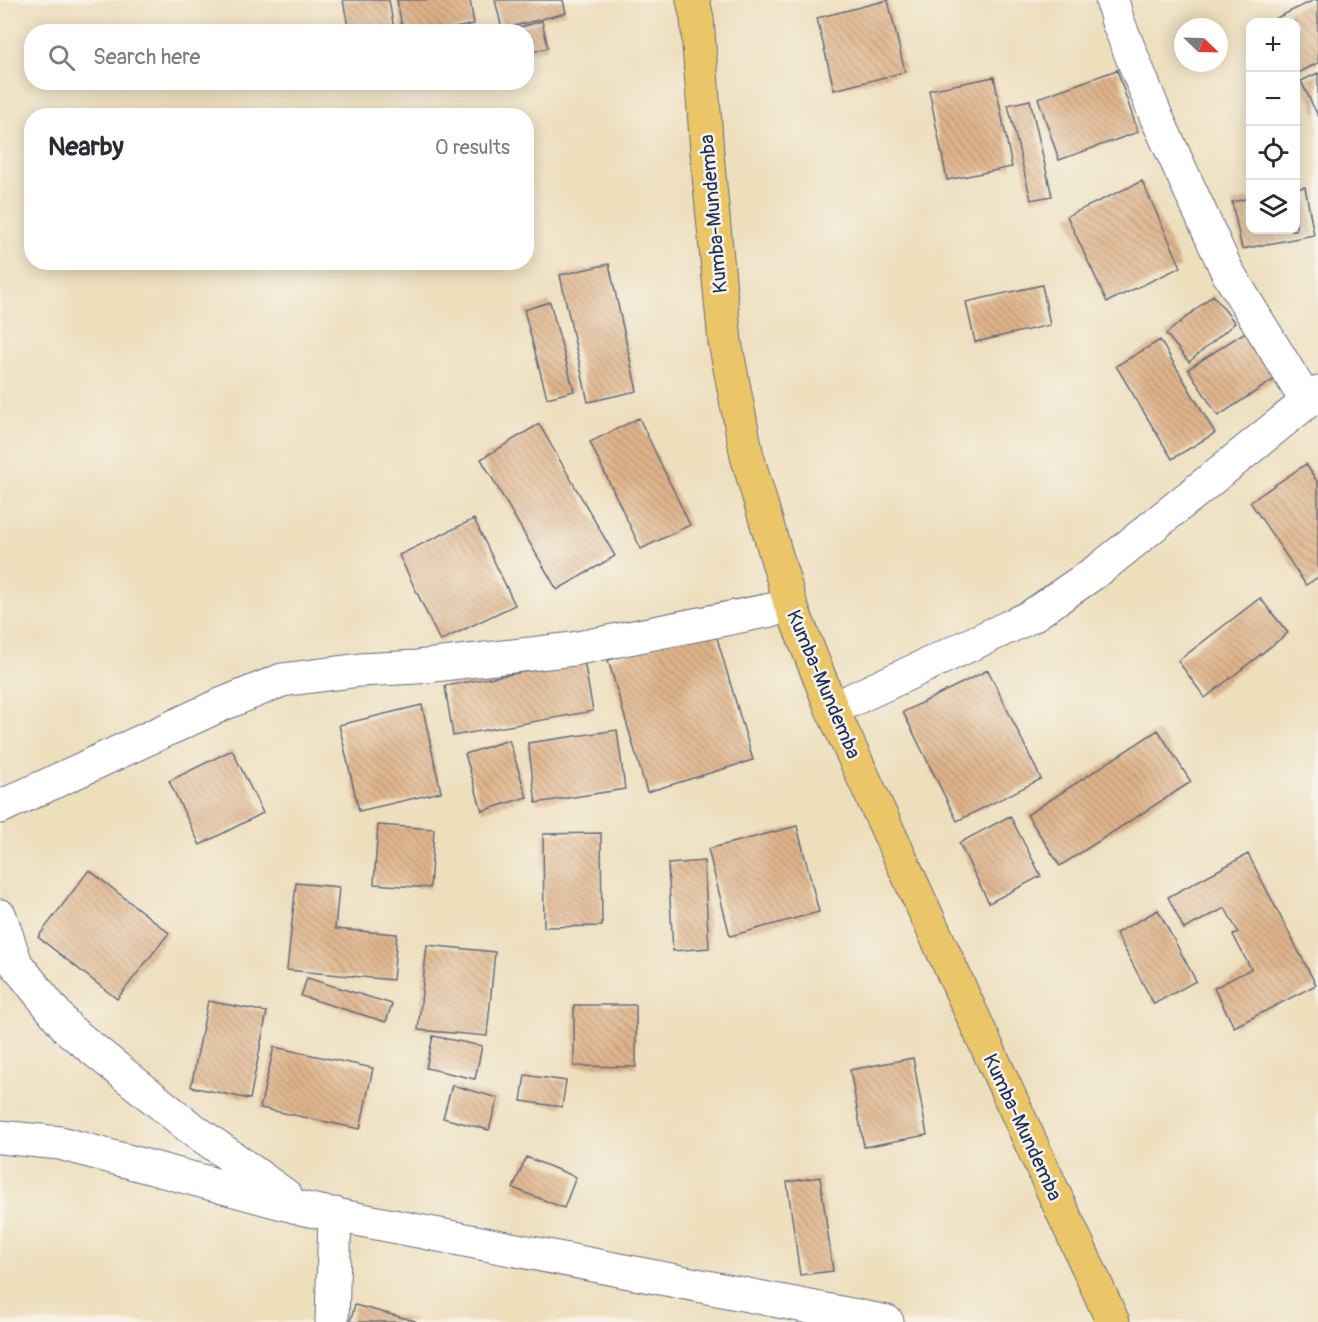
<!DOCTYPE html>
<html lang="en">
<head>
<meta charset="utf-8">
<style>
  :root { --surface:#fff; --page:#f7f7f7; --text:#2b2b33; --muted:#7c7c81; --line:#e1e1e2 }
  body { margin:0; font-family:Pangolin,sans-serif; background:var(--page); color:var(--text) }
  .controls { position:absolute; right:18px; top:18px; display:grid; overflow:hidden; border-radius:12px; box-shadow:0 3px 15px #0003 }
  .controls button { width:54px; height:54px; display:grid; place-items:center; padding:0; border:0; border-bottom:2px solid var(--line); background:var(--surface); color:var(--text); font:30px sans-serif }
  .compass { position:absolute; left:1174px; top:18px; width:54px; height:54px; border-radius:50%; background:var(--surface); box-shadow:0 3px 15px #0003; rotate:113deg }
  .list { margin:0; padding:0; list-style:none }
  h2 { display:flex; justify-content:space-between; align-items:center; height:78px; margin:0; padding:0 24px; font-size:26px }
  h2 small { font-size:20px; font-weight:400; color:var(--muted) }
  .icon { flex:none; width:33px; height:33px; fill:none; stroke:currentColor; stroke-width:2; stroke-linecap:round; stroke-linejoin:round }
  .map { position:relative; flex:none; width:1318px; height:1322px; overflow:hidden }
  .search { position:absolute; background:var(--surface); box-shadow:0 3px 15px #0003; left:24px; top:24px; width:510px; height:66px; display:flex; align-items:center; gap:15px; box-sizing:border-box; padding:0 21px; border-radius:24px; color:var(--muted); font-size:22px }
  .panel { position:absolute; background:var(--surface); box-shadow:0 3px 15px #0003; left:24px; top:108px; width:510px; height:162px; border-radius:24px }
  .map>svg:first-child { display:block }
</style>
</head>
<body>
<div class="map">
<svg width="1318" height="1322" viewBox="0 0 1318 1322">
  <defs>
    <pattern id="building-back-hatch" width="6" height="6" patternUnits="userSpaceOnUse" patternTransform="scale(1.5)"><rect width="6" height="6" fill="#dfb389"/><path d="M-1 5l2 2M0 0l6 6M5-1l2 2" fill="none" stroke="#b49273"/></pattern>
  </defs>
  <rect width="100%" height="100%" fill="#f7f3e8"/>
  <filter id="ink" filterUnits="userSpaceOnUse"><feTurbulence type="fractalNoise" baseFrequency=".0167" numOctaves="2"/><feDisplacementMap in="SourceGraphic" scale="12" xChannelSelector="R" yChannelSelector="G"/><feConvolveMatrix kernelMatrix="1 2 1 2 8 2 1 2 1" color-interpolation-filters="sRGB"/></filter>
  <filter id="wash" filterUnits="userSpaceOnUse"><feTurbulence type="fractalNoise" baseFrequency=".008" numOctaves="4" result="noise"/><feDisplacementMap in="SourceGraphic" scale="24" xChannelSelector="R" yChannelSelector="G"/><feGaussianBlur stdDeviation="1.35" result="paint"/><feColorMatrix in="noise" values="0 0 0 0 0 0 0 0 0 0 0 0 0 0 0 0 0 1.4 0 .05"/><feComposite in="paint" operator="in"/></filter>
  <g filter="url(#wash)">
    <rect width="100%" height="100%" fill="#eddebc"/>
    <g id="blocks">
      <path fill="url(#building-back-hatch)" d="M343,0H389L394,29L381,32H349Z
        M397,0H470L474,24L436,32H403Z
        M495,0H563L566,13L502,29Z
        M888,0L905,72L834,90L817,18Z
        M1314,0H1318V63L1298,73L1296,68V22H1273L1272,20Z
        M542,21L548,48L526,53V32H503Z
        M1117,70L1138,132L1059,160L1038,98Z
        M1318,73V116L1301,81Z
        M994,77L1012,167L947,180L929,90Z
        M1030,100L1052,196L1031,200L1008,105Z
        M1142,181L1181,267L1107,302L1067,216Z
        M1305,187L1314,235L1242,249L1232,202L1250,198V230H1296V189Z
        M609,264L637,391L588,402L560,275Z
        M1042,285L1050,325L975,342L966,302Z
        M1213,295L1235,323L1189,362L1166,334Z
        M550,302L574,391L547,398L524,310Z
        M1245,332L1275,379L1218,416L1188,369Z
        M1160,340L1215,433L1172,459L1116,366Z
        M639,418L690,525L641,549L590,442Z
        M539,424L615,556L557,590L481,459Z
        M1306,464L1318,483V577L1306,585L1250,502Z
        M474,519L515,605L440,641L399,555Z
        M1260,598L1288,633L1205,698L1178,661Z
        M714,628L753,760L647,792L608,660Z
        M584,661L593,711L453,736L445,686Z
        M988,670L1041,779L957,821L903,712Z
        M422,705L441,792L359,811L339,725Z
        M617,730L625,789L536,803L528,743Z
        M1158,730L1191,782L1060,866L1027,815Z
        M509,740L527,797L482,811L465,754Z
        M232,750L263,813L200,845L169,781Z
        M1010,816L1041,876L989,903L959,843Z
        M378,825L434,829L430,888L374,884Z
        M797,826L819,912L730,936L708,849Z
        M601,833L602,926L544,927L543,834Z
        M1248,854L1316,985L1234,1027L1214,988L1251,969L1233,935L1238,932L1225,908L1184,929L1168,897Z
        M704,861L709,948L673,951L668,864Z
        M89,870L169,933L117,999L38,937Z
        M296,883L339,887L335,929L397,934L393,980L287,970Z
        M1158,910L1196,981L1154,1004L1116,933Z
        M427,945L495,952L487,1036L418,1030Z
        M307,978L392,1004L386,1022L301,996Z
        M208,1001L267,1012L250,1099L191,1087Z
        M574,1005H636V1067L574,1066Z
        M433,1036L482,1046L475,1079L426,1068Z
        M274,1047L373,1068L360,1129L260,1108Z
        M913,1058L927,1135L864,1147L850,1070Z
        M525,1075L566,1081L562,1107L521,1101Z
        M452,1085L498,1098L489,1130L443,1118Z
        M526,1157L576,1177L564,1208L513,1188Z
        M820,1177L833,1271L800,1275L787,1182Z
        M355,1305L415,1321L414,1322H350Z"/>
    </g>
  </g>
  <g filter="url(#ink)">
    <use href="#blocks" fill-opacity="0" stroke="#646c7f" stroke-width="1.5"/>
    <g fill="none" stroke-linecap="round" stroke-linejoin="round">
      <g stroke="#646c7f" stroke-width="35">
        <path id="minor" d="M1112,0L1118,22L1156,116L1227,271L1307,402
          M832,709L1030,617L1101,568L1318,393
          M0,807L218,706L282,680L360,670L417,667L573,649L791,606
          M0,916L16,964L68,1029L187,1125L286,1196
          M0,1137L60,1143L305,1209L887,1322
          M332,1322L335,1214"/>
      </g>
      <g stroke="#646c7f" stroke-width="35">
        <path id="highway" d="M693,0L697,18L708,165L725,342L747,456L791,606L832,709L1113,1322"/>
      </g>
      <use href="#minor" stroke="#fff" stroke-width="33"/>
      <use href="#highway" stroke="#ebc669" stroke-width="33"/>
    </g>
  </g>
  <g text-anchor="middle" stroke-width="5" stroke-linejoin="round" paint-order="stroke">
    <g font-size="20" fill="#1b2f5e" stroke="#f7f3e8">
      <text transform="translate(713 214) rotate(-95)" y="7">Kumba-Mundemba</text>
      <text transform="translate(824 684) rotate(67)" y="7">Kumba-Mundemba</text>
      <text transform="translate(1023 1127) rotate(65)" y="7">Kumba-Mundemba</text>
    </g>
  </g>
</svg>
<div class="controls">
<button>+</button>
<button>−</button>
<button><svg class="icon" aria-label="locate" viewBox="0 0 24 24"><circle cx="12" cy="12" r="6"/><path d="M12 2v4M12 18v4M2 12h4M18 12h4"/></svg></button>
<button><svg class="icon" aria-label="layers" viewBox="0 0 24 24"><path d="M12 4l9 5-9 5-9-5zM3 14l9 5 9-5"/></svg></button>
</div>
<svg class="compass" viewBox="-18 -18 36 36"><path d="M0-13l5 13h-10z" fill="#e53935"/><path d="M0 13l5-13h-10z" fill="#7c7c81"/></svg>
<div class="search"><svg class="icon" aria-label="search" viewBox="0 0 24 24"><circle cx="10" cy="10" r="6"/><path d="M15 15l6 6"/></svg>Search here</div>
<section class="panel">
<h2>Nearby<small>0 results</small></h2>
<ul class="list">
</ul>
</section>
</div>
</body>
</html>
